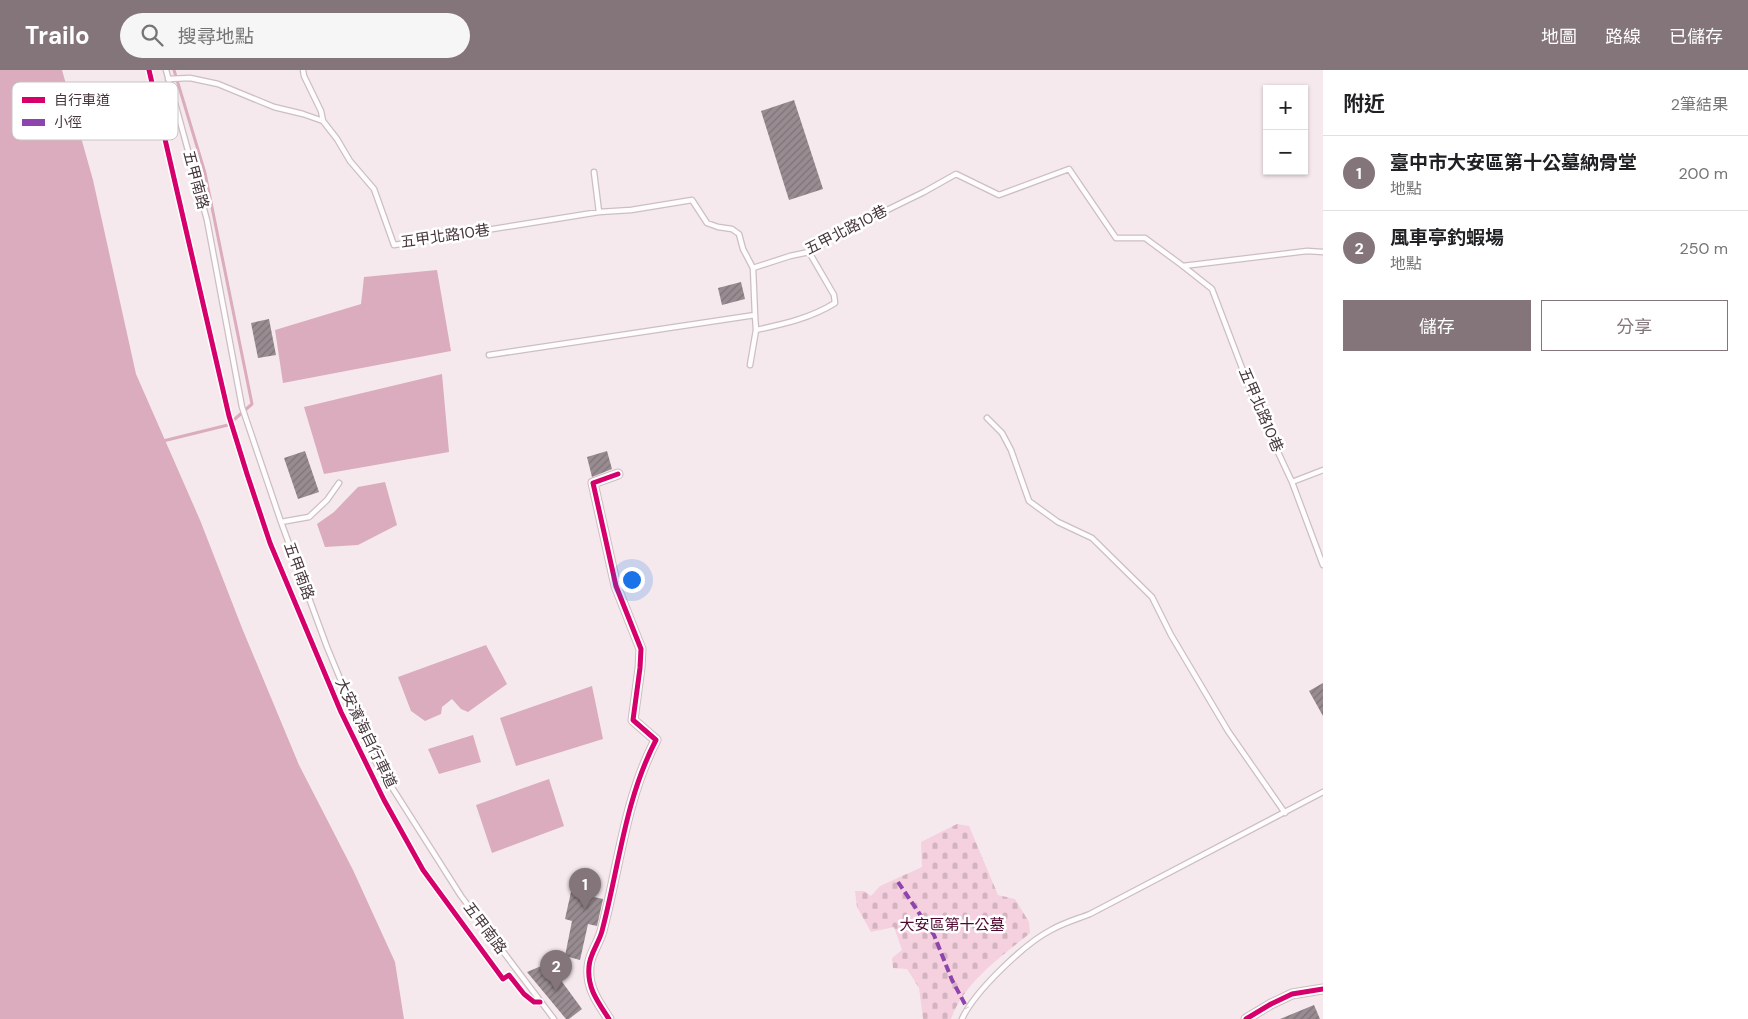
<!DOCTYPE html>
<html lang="zh-TW">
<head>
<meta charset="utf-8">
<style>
  :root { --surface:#fff; --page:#f6f6f6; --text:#202124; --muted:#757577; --line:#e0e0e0; --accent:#84757b }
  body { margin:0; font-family:"DM Sans","Noto Sans TC",sans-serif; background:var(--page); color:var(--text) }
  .controls { position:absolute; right:15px; top:15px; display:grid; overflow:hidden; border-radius:0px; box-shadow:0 1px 4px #0004 }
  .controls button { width:45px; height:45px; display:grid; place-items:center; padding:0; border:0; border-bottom:1px solid var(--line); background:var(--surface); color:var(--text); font:25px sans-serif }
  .you { position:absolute; left:631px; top:509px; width:18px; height:18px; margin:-12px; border:4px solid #fff; border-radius:50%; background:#1a73e8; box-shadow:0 0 0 8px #1a73e833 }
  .badge { display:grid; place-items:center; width:32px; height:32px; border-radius:50%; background:var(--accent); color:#fff; font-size:16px; font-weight:700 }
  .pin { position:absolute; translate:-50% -41px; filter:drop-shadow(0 1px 2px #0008) }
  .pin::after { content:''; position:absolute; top:26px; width:18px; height:15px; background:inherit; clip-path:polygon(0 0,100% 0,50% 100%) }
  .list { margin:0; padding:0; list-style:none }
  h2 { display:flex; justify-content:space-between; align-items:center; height:65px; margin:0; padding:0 20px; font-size:21px }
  h2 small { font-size:16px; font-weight:400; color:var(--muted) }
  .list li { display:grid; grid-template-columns:32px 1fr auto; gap:15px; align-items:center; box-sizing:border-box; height:75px; padding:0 20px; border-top:1px solid var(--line) }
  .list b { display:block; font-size:19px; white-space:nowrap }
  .list p { margin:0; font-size:16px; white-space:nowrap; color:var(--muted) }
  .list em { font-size:16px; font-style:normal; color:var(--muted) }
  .actions { display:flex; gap:10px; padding:15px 20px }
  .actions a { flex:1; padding:11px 0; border:1px solid var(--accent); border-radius:0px; text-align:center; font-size:18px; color:var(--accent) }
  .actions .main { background:var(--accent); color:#fff }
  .icon { flex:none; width:28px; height:28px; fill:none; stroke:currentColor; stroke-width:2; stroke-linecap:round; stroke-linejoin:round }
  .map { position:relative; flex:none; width:1323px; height:949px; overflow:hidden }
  header { display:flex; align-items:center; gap:30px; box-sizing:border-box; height:70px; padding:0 25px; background:var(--accent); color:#fff }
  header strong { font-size:24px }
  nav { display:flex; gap:28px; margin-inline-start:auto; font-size:18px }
  .search { width:350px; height:45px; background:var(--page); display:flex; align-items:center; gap:12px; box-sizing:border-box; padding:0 18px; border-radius:28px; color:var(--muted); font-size:19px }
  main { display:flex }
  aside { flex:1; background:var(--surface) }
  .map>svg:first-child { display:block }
</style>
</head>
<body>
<header>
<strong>Trailo</strong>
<div class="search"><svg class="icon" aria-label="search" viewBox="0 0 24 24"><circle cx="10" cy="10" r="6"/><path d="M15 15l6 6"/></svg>搜尋地點</div>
<nav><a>地圖</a><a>路線</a><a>已儲存</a></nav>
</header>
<main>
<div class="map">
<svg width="1323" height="949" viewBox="0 0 1323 949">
  <defs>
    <pattern id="cemetery-stones" width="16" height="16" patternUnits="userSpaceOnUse" patternTransform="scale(1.25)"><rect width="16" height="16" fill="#f5d0de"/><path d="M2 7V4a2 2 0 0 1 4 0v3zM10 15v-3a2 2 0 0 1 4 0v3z" fill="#d3b3bf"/></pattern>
    <pattern id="building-hatch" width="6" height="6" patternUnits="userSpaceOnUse" patternTransform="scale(1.25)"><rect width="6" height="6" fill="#988c91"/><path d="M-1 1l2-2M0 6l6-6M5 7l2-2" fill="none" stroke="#7e7378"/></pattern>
  </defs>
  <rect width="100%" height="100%" fill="#f6e9ed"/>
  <path fill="url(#cemetery-stones)" d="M957,754L969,756L998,825L1015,829L1029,852L1030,863C1000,888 965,911 951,949H923L919,918L907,899L893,898L892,888L902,880L894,857L871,862L857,837L855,821H864L871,826L880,816L922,797L921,772Z"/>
  <path fill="#daacbd" d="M0,0H62L93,110L136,304L200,450L242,558L299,695L353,800L395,892L404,949H0Z
    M437,200L451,281L283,313L275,260L361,234L364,207Z
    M442,304L449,382L324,404L304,337Z
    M385,412L397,455L358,475L325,477L317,454L334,442L358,417Z
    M486,575L507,614L468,642L461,639L452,629L442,637L441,644L425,651L411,641L398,607Z
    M592,616L603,669L516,696L500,648Z
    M473,665L481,692L439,704L428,679Z
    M549,709L564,756L492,783L476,735Z"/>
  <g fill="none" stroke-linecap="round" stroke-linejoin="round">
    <path stroke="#daacbd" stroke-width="3" d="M163,371L228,355L252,334L205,103L174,0"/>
  </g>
  <path fill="url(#building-hatch)" d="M794,30L823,119L789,130L761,41Z
    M741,212L745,229L722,235L718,218Z
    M269,249L276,285L258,288L251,253Z
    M305,381L319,422L298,429L284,388Z
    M607,381L612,399L592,407L587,387Z
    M1323,613V646L1309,621Z
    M571,822L603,829L597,856L588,854L580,890L565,886L572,851L565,849Z
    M546,894H549L582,939L569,949H566L527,902Z
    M1314,935L1320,949H1280Z"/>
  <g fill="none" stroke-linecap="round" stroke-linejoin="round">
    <g stroke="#ccbfc3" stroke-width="7">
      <path id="lane" d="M166,0L207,150L242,337L281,452L327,577L372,686L461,826L554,949
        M303,0L304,6L321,41L323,51L337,69L350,91L374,119L394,175L599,142L631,140L692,130L707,153L718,157L732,159L739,164L743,179L753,198L755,245L489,285
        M168,9L190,8L218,14L274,37L303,44L323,51
        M594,102L599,142
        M1183,196L1307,181L1323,182
        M753,198L790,186L809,182L838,164L924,122L956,104L999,125L1069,99L1116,168H1145L1183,196L1212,219L1256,335L1292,412L1323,495
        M756,260C784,254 811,248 835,233L834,225L809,182
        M750,295L756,260L755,245
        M987,348L1002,363L1011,380L1029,431L1058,452L1092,468L1152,527L1171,565L1228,661L1285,743
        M1292,412L1323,400
        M281,452L309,447L327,430L339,413
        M962,949C974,922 1024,874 1051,860C1063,853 1077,849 1090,844L1323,722"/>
    </g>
    <g stroke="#ccbfc3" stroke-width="11">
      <path id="street" d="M609,949C598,932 587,918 589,897C589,885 599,873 602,861C619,797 625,729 656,670L633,650L640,598L641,579L616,516L593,413L618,404
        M1246,949L1271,934L1292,924L1323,919"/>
    </g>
    <use href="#lane" stroke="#fefcfc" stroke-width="4.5"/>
    <use href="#street" stroke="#fefcfc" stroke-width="9"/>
    <path stroke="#8e44ad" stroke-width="4" stroke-dasharray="8 4" stroke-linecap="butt" d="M898,812L934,865L952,910L967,938"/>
    <g stroke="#fff" stroke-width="8">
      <path id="cycleway" d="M149,0L229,346L247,404L270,473L341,642L384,730L423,800L503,909L509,905L524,924L534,932H540
        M609,949C598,932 587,918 589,897C589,885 599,873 602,861C619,797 625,729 656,670L633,650L640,598L641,579L616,516L593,413L618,404
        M1246,949L1271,934L1292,924L1323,919"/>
    </g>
    <use href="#cycleway" stroke="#d6006c" stroke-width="5"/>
  </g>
  <g text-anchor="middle" stroke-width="5" stroke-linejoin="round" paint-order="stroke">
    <g font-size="15" fill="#47373d" stroke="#fff">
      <text transform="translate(196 110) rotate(75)" y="5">五甲南路</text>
      <text transform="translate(846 160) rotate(-27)" y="5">五甲北路10巷</text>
      <text transform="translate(445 166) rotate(-8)" y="5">五甲北路10巷</text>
      <text transform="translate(1261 340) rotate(67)" y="5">五甲北路10巷</text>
      <text transform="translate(299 501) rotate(70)" y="5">五甲南路</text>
      <text transform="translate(366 663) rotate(64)" y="5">大安濱海自行車道</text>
      <text transform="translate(485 858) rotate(53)" y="5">五甲南路</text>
    </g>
    <g font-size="15" fill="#50072e" stroke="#fff">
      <text x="952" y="860">大安區第十公墓</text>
    </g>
  </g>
  <rect x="12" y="12" width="166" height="58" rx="8" fill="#fff" stroke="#c8c3c5" stroke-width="1"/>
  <rect x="22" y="27" width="23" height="6" fill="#d6006c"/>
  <rect x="22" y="49" width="23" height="7" fill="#8e44ad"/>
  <g font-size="14" fill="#47373d">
    <text x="54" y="35">自行車道</text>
    <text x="54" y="57">小徑</text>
  </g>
</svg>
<div class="controls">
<button>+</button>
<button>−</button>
</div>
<div class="you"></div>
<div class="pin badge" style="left:585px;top:839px">1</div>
<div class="pin badge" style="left:556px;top:921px">2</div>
</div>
<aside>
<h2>附近<small>2筆結果</small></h2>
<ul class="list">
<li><span class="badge">1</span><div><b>臺中市大安區第十公墓納骨堂</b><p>地點</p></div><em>200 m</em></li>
<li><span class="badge">2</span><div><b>風車亭釣蝦場</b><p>地點</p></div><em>250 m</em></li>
</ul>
<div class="actions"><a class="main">儲存</a><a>分享</a></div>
</aside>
</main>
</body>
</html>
